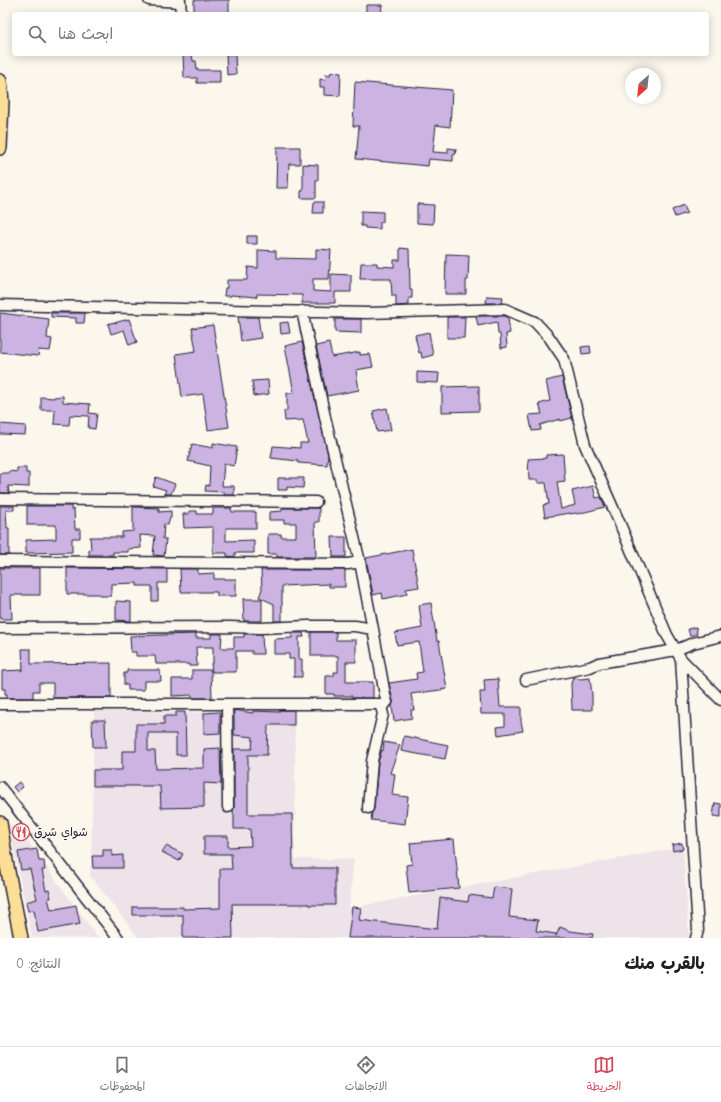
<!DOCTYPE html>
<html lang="ar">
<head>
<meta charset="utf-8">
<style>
  :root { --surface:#fff; --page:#f6f6f6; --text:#202124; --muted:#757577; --line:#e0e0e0; --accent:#d1495b }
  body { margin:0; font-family:"Comic Neue","Playpen Sans Arabic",sans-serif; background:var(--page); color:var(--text); direction:rtl }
  .compass { position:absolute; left:625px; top:68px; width:36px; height:36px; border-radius:50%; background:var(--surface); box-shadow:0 2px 10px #0003; rotate:207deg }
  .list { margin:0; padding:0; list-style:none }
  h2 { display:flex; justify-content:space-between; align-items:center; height:52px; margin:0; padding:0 16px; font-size:17px }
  h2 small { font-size:13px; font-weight:400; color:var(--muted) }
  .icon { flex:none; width:22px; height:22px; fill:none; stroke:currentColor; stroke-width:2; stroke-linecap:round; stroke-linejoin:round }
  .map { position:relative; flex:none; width:721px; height:938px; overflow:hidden; direction:ltr }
  .search { position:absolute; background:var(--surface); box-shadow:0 2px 10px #0003; left:12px; right:12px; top:12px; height:44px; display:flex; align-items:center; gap:10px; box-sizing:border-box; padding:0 14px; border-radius:4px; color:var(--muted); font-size:15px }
  .sheet { height:108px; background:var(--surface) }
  nav { display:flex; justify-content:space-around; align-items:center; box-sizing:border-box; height:56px; border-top:1px solid var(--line); background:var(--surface); font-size:11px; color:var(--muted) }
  nav a { display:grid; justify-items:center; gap:2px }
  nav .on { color:var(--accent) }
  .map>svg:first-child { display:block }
</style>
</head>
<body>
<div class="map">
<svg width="721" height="938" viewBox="0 0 721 938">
  <rect width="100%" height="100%" fill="#fbf7ec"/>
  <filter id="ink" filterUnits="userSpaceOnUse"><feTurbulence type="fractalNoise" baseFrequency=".025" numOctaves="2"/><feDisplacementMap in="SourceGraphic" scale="8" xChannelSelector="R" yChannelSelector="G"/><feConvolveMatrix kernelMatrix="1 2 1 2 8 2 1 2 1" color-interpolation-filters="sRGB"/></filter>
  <g filter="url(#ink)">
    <path fill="#ede3e9" d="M94,711L295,714V859H354L349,908L683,847L689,938H139L90,876L91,864Z
      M9,825L21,832L98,938H32Z"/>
    <path fill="#ccb3e2" stroke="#22223b" d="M194,0H229V14H194Z
      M366,5H382L381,14H366Z
      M183,54H192L193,61H196L197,70H220V83H197V78H184Z
      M226,54H235L236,74L227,75Z
      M331,72L341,73L340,96L324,95V87H320V79L325,80L326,74L330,75Z
      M355,82L452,90L450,127L436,125L433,152L448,153V148L456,149L455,155L453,154V161L429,159L428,166L356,159L359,126H353Z
      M277,147H300V164H289L288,188H276Z
      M303,164L318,165V180H316V198H301V191H303Z
      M314,202H323V213H313Z
      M417,204L434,205L433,224L417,223Z
      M684,205L687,213L675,217L672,210Z
      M361,211L383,212V222H380V229L365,228V226H361Z
      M247,236H257V244H247Z
      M400,248L409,249L410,289H412V298H409V305L396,306V296H392L391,279H360L361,263H377V266L394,267V260H400Z
      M316,249L331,250L329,279H313V291L332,292H331V274L351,275V292H335V303H302V295L257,294V297L231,295V296H224L225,288H227V280H247L248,267L258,268V250L276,251V258L316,259Z
      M446,254L469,255L468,280H466V294H445Z
      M487,296L503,297L502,303H486Z
      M0,313L49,319L47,338L52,339L50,351L39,350L38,356L0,352Z
      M51,313H85L84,323H76V318L51,317Z
      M476,316H504L508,318L510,333L506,334L507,347L501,348L500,334H498L497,322L478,326Z
      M238,317H258L261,338L241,341Z
      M447,317H465L464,338H447Z
      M129,319L137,342L129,345L124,330L111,334L108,324L114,322V323Z
      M335,319H361V333L335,332Z
      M288,322L290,333L281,334L280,323Z
      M213,325L229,427L208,430L203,394L182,397L176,354L196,351L192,328Z
      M429,332L433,355L422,358L421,352L419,353L415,335Z
      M302,342L328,455L327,465L298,463V461L271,458L273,446L300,448V443H308L303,420L285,421L284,411L287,410V393H294L285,346Z
      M329,343L332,357L360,352V355L370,354L373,367L356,370L359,390L327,396L316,346Z
      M590,346L591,353L582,354L581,347Z
      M417,372L439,373L438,383L417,382Z
      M562,377L572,418L560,421V419L540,425L541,430L532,431L529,415L542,414L539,404L550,401L546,381Z
      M268,380L269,394L254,396L252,381Z
      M479,386V411L442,412V387Z
      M63,396V402L90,404L89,413L97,414L95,429L88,428L89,416L70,415L69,425L54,424L55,410H41V397L54,398V397Z
      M387,408L391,430L377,432L373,411Z
      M0,424L26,426L25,435L0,434Z
      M213,443L237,447L234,466L224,464L222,486H234V495H224V492L205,491L206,485L209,486L210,466L188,461L192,444L213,448Z
      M563,454L565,481L557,482L561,509L575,505L572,491L593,486L596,498L601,497L605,507L577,514L576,513L570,514V513L545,517L543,505L549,504L546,483H538V480H529L528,459L546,458V455Z
      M17,468H26V473H29V487L8,486L9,493H0V473H9V471L17,472Z
      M156,477L175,484L171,494H164L166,490L153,486Z
      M278,478H304L303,488L287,487V490H278Z
      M0,506H14V510H6L7,528H9V555H0Z
      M27,506H71V510L74,509L75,529H80V538H72V552L26,553V540L56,539V525H27Z
      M133,507L159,508V512L171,511V518H170L168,525L164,524L163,539H166L164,556L153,555L155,536L140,535L141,548L128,549V552H113V555H89V550H91L90,537H122V532L133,531Z
      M213,508H231L232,512H256V528H226V541L254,540V553H235V557L227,556V553H213V527L184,528L183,514H189V511H197V514H213Z
      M282,508H319V522H315L316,557H277V554H268V534H281V537H296V523H284V520H269V512L282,511Z
      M332,537H346V557H333Z
      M412,549L419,587L406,589L407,594L383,599L382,593L373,595L366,558Z
      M0,568H40V595H11L12,619H0Z
      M67,568L167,569V583H158V601H152V586H137V583L111,584V596H100V594H67Z
      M180,569H198V574L214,573V579H236V596H217V592H181Z
      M261,570H345V587H329V584L282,586V621H274V604L259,597L262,589Z
      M243,599H262V621H244Z
      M116,601L131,602V621L116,620Z
      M431,603L437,641H439L447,689L411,694L414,710H411L412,718L394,721L392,706L393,703V701L389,683L417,679L416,673L423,672L419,642L397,645L395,633L422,628L419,605Z
      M696,627L697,634L690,636L688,629Z
      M311,632H336V640H356V662H346V682H373V698H352V696H334V694H326V676H334V672H338V656H311Z
      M292,633H303L304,637H299V659H302V677H294V659H289V654H274V639L292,638Z
      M196,634V638H211V634H222L221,648H234V637H244V634H262L263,654H252V651H236V672H212L211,663H213V647H196L197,666H189V664H156L155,656H136V652H131L130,636Z
      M22,649H31V664L111,663V698H53V683H39V691H33V698H7V694H5V689H2V671L23,670Z
      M127,670H160L161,681H144V690H128V685H124V673H127Z
      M192,670H211L212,698H192V695L172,696V679H192Z
      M573,677L580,679L590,678L592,695V710H572L571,684Z
      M498,679L500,707H521V721L523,731L498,735L497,727L505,726V714H481L480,692H485L484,680Z
      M234,710L253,713V711L279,712V710H294V725H268L267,755H248V814H292L293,868H335V905H309V904H232L233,938H183V915H133V907H183V909L220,908V869H232L231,854H204V836H228V847L251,846L250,829H234V814H233V811L234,807V749H252L253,737L234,735Z
      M176,712H185L186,755H176V734H164V733H148V751H155L156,769L204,768V749L220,748L221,784L204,783V807L161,808L160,786H93V770H122V751H136V724H164V716H176Z
      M220,712V733L204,734V713Z
      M92,720H105L106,747H93Z
      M404,736L448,745L445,759L401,751Z
      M384,742L400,745L390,773L395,774L392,795L408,797L405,824L371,820L372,813L374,809L378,762L382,750L383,751Z
      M19,782L23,787L17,792L13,787Z
      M715,803L721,804V817L713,816Z
      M454,839L459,888L409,893L406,865L412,864L410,843Z
      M682,843L683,849L673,851L672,845Z
      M166,846L183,854L179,861L162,852Z
      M37,849L39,861H44L45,870H42L46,891L49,890L51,898H48L51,910L76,905L80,924L38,932L34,910L28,911L26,902L37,899L30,869L21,870L18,852Z
      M103,850H112V856L123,855V868H93L92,856H103Z
      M494,887L512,889L509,917L538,920L536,931L556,934V936L560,927L570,931L593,934L592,938H348L352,907L361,908L359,920L437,929L440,898L468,902L469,895L492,898Z"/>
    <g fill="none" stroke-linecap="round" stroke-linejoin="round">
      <g stroke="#22223b" stroke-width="13">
        <path id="minor" d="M149,0L180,2
          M180,0L181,14
          M0,305L367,313L505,309L535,322L549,337L564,359L585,445L617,517L667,635L681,659L721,700
          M302,311L325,417L360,562L373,629L385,695L387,702L381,707
          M0,499L316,502
          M0,561L348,564L360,562
          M0,628L229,627L261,628L308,626H355L373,629
          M681,659L698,930L696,938
          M526,680L590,667L599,663L676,650L693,643L721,636
          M0,704H378L381,707L383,714L372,761L368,808
          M227,704L228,807
          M0,787L118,938"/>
      </g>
      <g stroke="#22223b" stroke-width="16">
        <path id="major" d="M0,81L2,101L0,148
          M0,823L6,861L21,938"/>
      </g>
      <use href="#minor" stroke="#fbf7ec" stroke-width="10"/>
      <use href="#major" stroke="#fcde96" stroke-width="13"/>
    </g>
  </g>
  <defs>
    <g id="restaurant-ring" transform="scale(0.9)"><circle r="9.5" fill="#fbf7ec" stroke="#d1495b" stroke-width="1.5"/><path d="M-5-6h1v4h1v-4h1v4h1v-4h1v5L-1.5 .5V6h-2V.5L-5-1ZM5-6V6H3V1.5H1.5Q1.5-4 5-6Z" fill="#d1495b"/></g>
  </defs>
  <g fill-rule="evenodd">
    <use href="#restaurant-ring" x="21" y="832"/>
  </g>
  <g text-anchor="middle" stroke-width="4" stroke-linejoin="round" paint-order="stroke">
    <g font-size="12" fill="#22223b" stroke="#fbf7ec" text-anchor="start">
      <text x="34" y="836">شواي شرق</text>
    </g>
  </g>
</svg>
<svg class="compass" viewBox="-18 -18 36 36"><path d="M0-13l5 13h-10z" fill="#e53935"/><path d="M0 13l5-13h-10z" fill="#757577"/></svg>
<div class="search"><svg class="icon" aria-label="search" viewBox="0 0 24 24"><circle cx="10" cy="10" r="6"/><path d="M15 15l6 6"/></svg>ابحث هنا</div>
</div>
<section class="sheet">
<h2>بالقرب منك<small>النتائج: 0</small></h2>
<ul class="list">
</ul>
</section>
<nav>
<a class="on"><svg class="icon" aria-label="map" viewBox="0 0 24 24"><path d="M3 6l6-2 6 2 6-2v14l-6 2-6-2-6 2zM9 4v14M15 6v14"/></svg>الخريطة</a>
<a><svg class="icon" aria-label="directions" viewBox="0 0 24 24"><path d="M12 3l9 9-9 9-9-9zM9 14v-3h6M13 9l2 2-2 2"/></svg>الاتجاهات</a>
<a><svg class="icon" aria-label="saved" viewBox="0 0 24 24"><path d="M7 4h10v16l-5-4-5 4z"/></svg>المحفوظات</a>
</nav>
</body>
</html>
